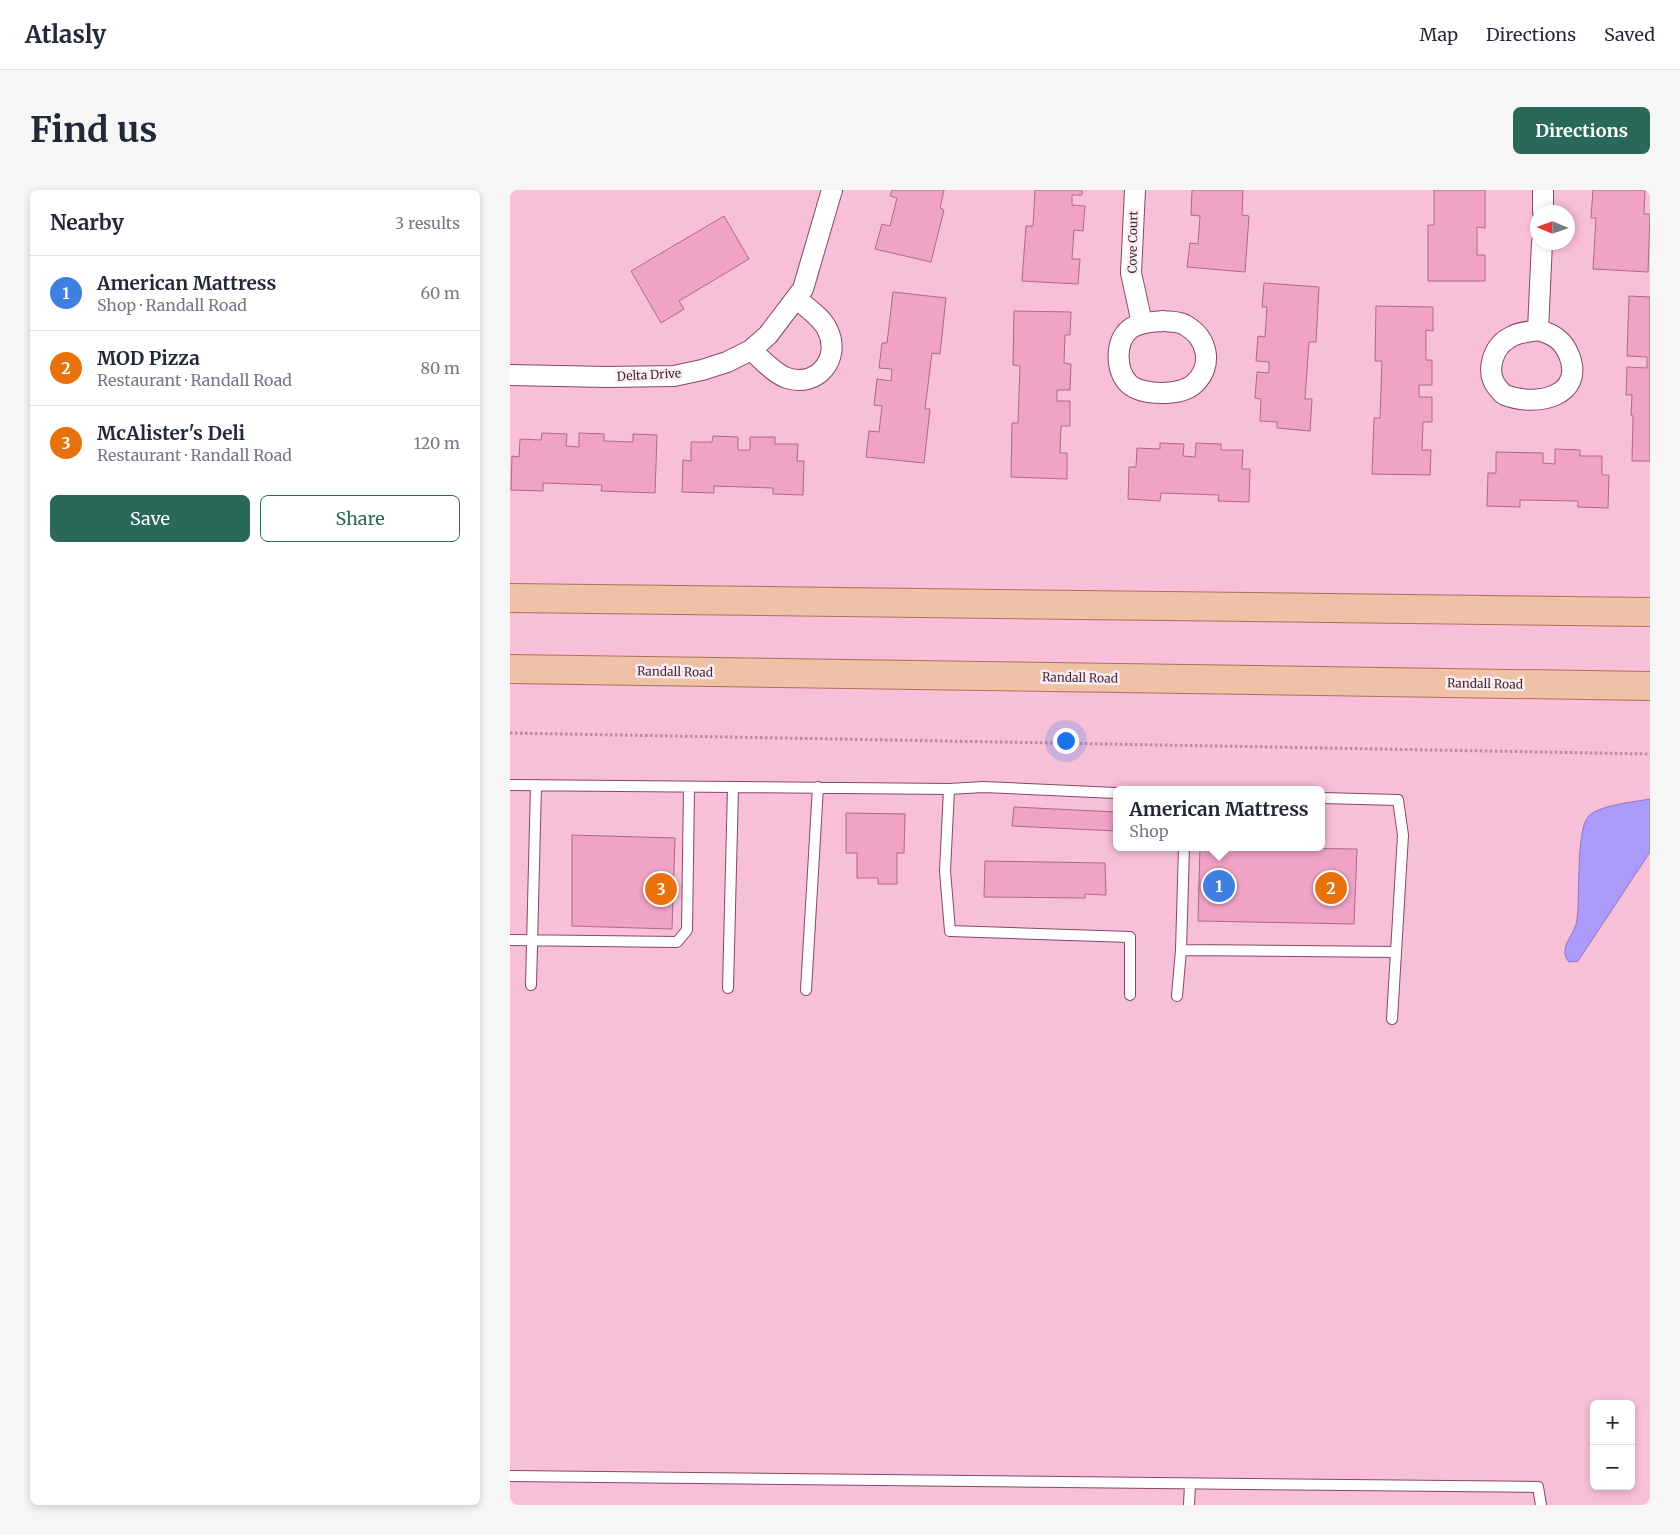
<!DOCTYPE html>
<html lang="en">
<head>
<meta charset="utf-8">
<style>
  :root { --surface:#fff; --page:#f6f6f7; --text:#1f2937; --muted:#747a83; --line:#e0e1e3; --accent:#2a6957 }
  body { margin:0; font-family:Merriweather,serif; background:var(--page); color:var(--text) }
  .controls { position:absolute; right:15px; bottom:15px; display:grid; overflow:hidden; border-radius:8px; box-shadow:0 2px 8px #0003 }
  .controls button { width:45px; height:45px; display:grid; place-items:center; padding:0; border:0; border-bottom:1px solid var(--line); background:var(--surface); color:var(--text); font:25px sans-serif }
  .compass { position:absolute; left:1020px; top:15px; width:45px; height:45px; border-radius:50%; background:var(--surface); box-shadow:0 2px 8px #0003; rotate:272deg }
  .you { position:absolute; left:555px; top:550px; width:18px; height:18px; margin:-12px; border:4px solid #fff; border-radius:50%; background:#1a73e8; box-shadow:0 0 0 8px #1a73e833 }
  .badge { display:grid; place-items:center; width:32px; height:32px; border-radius:50%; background:var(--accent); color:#fff; font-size:16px; font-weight:700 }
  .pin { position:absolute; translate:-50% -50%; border:2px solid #fff; box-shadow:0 1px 5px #0006 }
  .popup { position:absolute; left:603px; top:596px; width:212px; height:65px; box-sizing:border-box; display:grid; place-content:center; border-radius:8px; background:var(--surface); filter:drop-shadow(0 1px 4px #0005); font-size:16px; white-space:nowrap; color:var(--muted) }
  .popup b { font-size:19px; color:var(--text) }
  .popup::after { content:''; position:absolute; left:50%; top:100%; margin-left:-10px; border:10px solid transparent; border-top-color:var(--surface) }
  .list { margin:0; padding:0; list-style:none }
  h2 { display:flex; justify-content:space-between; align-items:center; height:65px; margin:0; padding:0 20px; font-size:21px }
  h2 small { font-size:16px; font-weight:400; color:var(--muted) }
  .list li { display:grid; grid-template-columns:32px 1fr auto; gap:15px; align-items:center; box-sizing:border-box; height:75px; padding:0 20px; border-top:1px solid var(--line) }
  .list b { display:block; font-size:19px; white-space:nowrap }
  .list p { margin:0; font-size:16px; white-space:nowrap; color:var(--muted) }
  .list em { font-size:16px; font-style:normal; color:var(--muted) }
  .actions { display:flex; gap:10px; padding:15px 20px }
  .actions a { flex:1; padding:11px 0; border:1px solid var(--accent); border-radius:8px; text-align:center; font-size:18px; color:var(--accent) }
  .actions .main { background:var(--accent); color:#fff }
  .map { position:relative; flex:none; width:1140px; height:1315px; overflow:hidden; border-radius:8px }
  header { display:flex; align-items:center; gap:30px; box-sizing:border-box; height:70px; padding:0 25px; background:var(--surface); border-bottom:1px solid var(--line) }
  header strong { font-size:24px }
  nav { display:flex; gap:28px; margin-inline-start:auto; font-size:18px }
  .intro { display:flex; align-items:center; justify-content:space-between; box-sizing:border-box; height:120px; padding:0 30px }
  h1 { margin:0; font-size:35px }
  .button { padding:12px 22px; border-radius:8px; background:var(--accent); color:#fff; font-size:18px; font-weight:700 }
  main { display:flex; gap:30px; padding:0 30px }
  aside { flex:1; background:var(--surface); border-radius:8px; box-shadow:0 2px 8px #0003 }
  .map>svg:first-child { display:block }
</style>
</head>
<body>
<header>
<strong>Atlasly</strong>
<nav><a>Map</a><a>Directions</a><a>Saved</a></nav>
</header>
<div class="intro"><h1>Find us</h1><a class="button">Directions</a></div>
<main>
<aside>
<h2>Nearby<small>3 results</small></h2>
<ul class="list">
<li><span class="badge" style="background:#3f7fe0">1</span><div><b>American Mattress</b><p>Shop · Randall Road</p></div><em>60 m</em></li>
<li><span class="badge" style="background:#e8710a">2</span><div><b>MOD Pizza</b><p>Restaurant · Randall Road</p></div><em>80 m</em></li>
<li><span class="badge" style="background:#e8710a">3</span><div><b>McAlister's Deli</b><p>Restaurant · Randall Road</p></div><em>120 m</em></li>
</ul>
<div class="actions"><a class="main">Save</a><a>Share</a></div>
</aside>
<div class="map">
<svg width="1140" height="1315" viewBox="0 0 1140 1315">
  <rect width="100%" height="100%" fill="#f8bfd8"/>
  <path fill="#ac9bfa" stroke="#8d79bf" d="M1140,609V662L1068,771L1059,772C1047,758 1065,745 1067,730C1070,709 1066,641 1078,627C1088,615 1124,612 1140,609Z"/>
  <path fill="#f1a3c6" stroke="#ab6b88" d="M382,0H434L430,18L434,20L421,72L365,59L372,34L380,36L387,8L380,6Z
    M525,0H572V5H562V15L575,16L573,41L564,40L562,69H570L568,94L512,91L516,36H523Z
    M682,0H733L732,25L739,26L735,82L677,77L680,53L688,54L690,26L681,25Z
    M924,0H975V38L967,37V65H975V91H918V35H924Z
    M1083,0H1135L1134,24H1140L1138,82L1083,79L1086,28H1081Z
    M214,26L239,69L169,111L174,119L151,133L121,81Z
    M754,93L809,97L806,152H799L795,209H802L800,241L767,238V232L750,231L751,209L745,208L747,182L759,183V172L746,171L748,146L755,147L757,117H752Z
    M383,102L436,108L430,164L422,163L415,219H420L414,273L356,267L359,241L369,242L372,216L364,215L367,189L381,191L382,179L369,178L372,153H377Z
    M1119,106L1140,107V271H1122L1123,226L1121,225L1122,205H1116L1117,177L1137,178V167L1117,166Z
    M866,116L923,117V141L916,140V170H922V195H909V207H922V232H913L912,260H921L920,285L862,284L864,228H870L872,171H865Z
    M504,121L561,122L560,145H555L554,173L561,174L560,200H547V211H560V236H551L550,263H557V289L501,287L502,233H508L510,176L503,175Z
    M32,243L57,244L56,256L69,257V243L94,244V251L123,252V244L147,245L145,303L91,301L92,295L33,293V301L1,300L2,266L9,267L10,249L31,250Z
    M203,246L228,247V260H240V247H265V254H288L287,271H294L293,305L263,304V298L204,296V303L172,302L173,270L181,271V252H202Z
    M650,253L674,254L673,266L685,267L686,253L711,254V260H733L732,279H740L739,312L708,311L709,305L651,303L650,311L618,309L619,277H626L627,258L650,259Z
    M1045,259L1070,260V266H1092V285H1099L1098,318L1068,317V311L1010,310V317L977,316L978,283H986V262L1033,263V273L1045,274Z
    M504,617L606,622V641L502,636Z
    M336,623L395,624L394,663H387V694H368V688H347V663H336Z
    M62,645L165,648L162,739L62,736Z
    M690,657L847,659L844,734L688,731Z
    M475,671L595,673L596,705L575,704V708L474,707Z"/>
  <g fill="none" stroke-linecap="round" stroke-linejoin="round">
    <g stroke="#854865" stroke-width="12">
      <path id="service" d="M0,595L223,597L218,798
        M223,597L439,599L473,597L606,603
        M439,599L435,681L440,741L620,747V805
        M812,608L888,610L893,645L882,829
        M0,750L167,752L177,740L179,597
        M671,760L674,657
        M21,795L26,595
        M296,800L308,597
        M667,806L671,760L886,762
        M0,1286L1028,1297L1031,1315
        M679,1315L680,1294"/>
    </g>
    <g stroke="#854865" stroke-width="22">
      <path id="minor" d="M625,0L621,83L632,133
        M1033,22V0
        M653,131C659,132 669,131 675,135C698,148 704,176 684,194C671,206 632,206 619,194C605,180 605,151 620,139C629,132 642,132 653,131Z
        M1028,140C1043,144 1053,150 1059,165C1076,207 1025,217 995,205C991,203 990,200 987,197C975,181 983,157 999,148C1007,142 1019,142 1028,140Z
        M1028,140L1032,52
        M241,160C252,169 263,183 277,188C307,198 331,169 318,141C313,128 297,118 286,108
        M0,185L97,187L164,186L192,180L217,172L241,160L258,145L293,99L322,0"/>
    </g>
    <g stroke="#ad7259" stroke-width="30">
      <path id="primary" d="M0,408L1140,422
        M0,479L1140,496"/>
    </g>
    <path stroke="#b88a9e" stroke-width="3" stroke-dasharray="2.5 2.5" stroke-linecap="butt" d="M0,543L1140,564"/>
    <use href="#service" stroke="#fff" stroke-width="10"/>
    <use href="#minor" stroke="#fff" stroke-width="20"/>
    <use href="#primary" stroke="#efc2a7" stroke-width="28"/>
  </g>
  <g text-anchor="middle" stroke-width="5" stroke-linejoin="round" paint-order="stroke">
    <g font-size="12" fill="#442935" stroke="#fdeef4">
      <text transform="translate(623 52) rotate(-89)" y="4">Cove Court</text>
      <text transform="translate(139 185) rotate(-3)" y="4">Delta Drive</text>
      <text transform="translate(165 482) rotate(1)" y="4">Randall Road</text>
      <text transform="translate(570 488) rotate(1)" y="4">Randall Road</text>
      <text transform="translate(975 494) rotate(1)" y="4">Randall Road</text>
    </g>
  </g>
</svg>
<div class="controls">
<button>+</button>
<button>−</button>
</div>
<svg class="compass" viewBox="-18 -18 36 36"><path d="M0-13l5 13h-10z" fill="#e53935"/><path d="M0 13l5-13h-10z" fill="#747a83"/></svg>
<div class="you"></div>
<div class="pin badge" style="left:709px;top:696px;background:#3f7fe0">1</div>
<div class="popup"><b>American Mattress</b>Shop</div>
<div class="pin badge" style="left:821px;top:698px;background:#e8710a">2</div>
<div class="pin badge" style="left:151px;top:699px;background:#e8710a">3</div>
</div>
</main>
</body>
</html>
